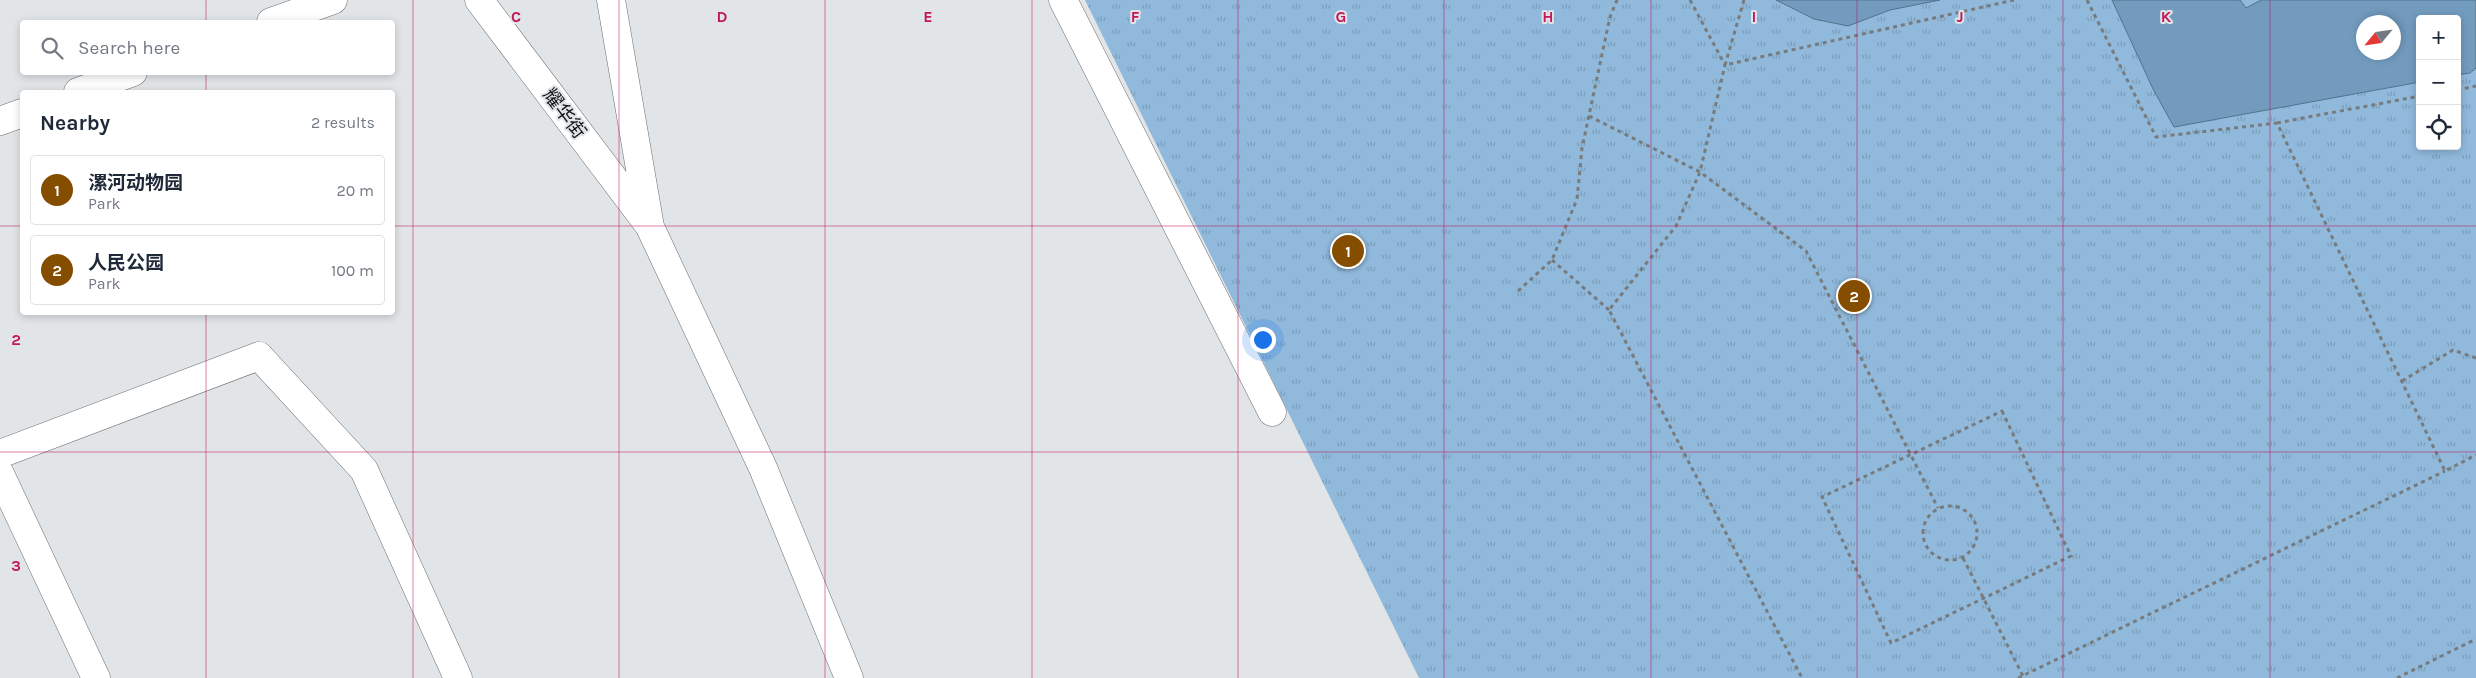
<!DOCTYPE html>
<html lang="en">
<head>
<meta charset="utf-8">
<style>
  :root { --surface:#fff; --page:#f2f2f3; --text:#1f2937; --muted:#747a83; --line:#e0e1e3; --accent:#854d00 }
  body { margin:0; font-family:Karla,"Noto Sans SC",sans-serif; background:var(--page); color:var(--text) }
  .controls { position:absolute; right:15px; top:15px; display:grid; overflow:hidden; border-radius:5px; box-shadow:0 2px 8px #0003 }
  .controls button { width:45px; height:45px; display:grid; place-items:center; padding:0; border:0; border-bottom:1px solid var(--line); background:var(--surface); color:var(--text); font:25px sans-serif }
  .compass { position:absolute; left:2356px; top:15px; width:45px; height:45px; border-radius:50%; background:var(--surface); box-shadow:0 2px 8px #0003; rotate:241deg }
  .you { position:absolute; left:1262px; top:339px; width:18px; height:18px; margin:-12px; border:4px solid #fff; border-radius:50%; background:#1a73e8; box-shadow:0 0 0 8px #1a73e833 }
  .badge { display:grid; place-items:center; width:32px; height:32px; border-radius:50%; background:var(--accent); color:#fff; font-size:16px; font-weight:700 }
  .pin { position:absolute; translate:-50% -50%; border:2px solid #fff; box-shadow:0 1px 5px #0006 }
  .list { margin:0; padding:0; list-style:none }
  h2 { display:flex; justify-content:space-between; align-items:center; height:65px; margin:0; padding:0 20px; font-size:21px }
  h2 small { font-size:16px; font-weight:400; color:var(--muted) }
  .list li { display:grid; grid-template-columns:32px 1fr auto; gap:15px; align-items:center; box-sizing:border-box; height:70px; margin:0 10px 10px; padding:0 10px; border:1px solid var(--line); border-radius:5px }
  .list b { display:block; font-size:19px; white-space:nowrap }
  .list p { margin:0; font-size:16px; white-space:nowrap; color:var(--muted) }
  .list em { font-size:16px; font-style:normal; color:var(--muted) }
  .icon { flex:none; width:28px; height:28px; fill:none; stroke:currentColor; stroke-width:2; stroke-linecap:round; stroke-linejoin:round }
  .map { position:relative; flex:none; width:2476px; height:678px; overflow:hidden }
  .search { position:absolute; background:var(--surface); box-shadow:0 2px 8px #0003; left:20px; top:20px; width:375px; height:55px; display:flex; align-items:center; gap:12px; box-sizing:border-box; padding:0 18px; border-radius:5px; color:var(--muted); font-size:19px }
  .panel { position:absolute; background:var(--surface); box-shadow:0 2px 8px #0003; left:20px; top:90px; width:375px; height:225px; border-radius:5px }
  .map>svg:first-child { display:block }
</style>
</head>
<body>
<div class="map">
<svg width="2476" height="678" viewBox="0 0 2476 678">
  <defs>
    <pattern id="park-tufts" width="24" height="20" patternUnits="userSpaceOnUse" patternTransform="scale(1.25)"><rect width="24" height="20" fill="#90b9db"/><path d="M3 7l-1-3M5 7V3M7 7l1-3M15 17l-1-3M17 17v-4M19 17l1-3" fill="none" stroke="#7b9ebb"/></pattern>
  </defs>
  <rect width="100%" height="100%" fill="#e2e5e8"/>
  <path fill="url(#park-tufts)" fill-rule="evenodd" d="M1085,0H2476V678H1419ZM2420,19H2457V146H2420ZM2364,22H2394V52H2364Z"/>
  <path fill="#729bbe" stroke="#55728b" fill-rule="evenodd" d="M1776,0H1940L1890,10L1848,26L1814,19Z
    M2112,0H2240L2246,8L2261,0H2476V68L2470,73L2457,75V19H2420V82L2174,127L2153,89ZM2364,22H2394V52H2364Z"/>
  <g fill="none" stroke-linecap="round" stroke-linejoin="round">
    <g stroke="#6c6f71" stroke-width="29">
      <path id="minor" d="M479,0L648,224
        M611,0L650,227L763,468L849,678
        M1063,0L1272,412
        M271,22L333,0
        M78,92L133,72
        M0,121L22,113
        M0,454L259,356L364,470L458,678
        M0,474L96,678"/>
    </g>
    <path stroke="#787b7d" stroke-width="3" stroke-dasharray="4 4" stroke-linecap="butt" d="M1690,0L1725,65L1700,172L1676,226L1609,310L1802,678
      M1744,0L1725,65L2014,0
      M2087,0L2156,137L2277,123L2445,471L2476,455
      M2457,90L2476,86
      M1589,116L1700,172L1806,251L1938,508
      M2277,123L2420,96
      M1552,260L1609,310
      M1518,291L1552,260L1577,199L1582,148L1610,17L1617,0
      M2402,381L2453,350L2476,358
      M2002,411L2071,556L1891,643L1822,497Z
      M1923 533a27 27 0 1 1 54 0a27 27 0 1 1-54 0Z
      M1963,558L2023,676
      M2018,678L2445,471
      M2397,678L2476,639"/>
    <use href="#minor" stroke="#fff" stroke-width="28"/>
  </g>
  <path fill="none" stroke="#c2185b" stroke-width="1" stroke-opacity="0.55" d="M206,0V22M413,0V678M619,0V678M825,0V678M1032,0V678M1238,0V678M1444,0V678M1651,0V678M1857,0V678M2063,0V678M2270,0V678M206,72V92M0,226H22M392,226H2476M206,312V678M0,452H2476"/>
  <g text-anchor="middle" stroke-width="4" stroke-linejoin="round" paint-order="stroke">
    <g font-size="19" fill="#101213" stroke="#e2e5e8">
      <text transform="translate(565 113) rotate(53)" y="7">耀华街</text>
    </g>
  </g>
  <g font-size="16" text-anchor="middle" font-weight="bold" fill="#c2185b" stroke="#e2e5e8" stroke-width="4" stroke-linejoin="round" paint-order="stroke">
    <text x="516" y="22">C</text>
    <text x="722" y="22">D</text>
    <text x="928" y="22">E</text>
    <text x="1135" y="22">F</text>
    <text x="1341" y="22">G</text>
    <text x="1548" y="22">H</text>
    <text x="1754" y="22">I</text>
    <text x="1960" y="22">J</text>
    <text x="2166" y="22">K</text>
    <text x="16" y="345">2</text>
    <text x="16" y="571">3</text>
  </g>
</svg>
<div class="controls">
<button>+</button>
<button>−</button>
<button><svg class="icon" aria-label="locate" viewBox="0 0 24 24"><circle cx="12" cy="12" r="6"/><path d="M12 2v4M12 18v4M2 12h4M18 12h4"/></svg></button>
</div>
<svg class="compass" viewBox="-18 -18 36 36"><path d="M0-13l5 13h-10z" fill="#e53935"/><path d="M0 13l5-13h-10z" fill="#747a83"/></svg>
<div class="you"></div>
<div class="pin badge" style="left:1348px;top:251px">1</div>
<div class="pin badge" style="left:1854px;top:296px">2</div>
<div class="search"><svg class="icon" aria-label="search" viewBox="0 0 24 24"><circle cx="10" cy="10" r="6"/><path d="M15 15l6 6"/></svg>Search here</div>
<section class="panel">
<h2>Nearby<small>2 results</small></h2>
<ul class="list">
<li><span class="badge">1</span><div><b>漯河动物园</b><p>Park</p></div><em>20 m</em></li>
<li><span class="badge">2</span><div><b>人民公园</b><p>Park</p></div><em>100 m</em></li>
</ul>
</section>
</div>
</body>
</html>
